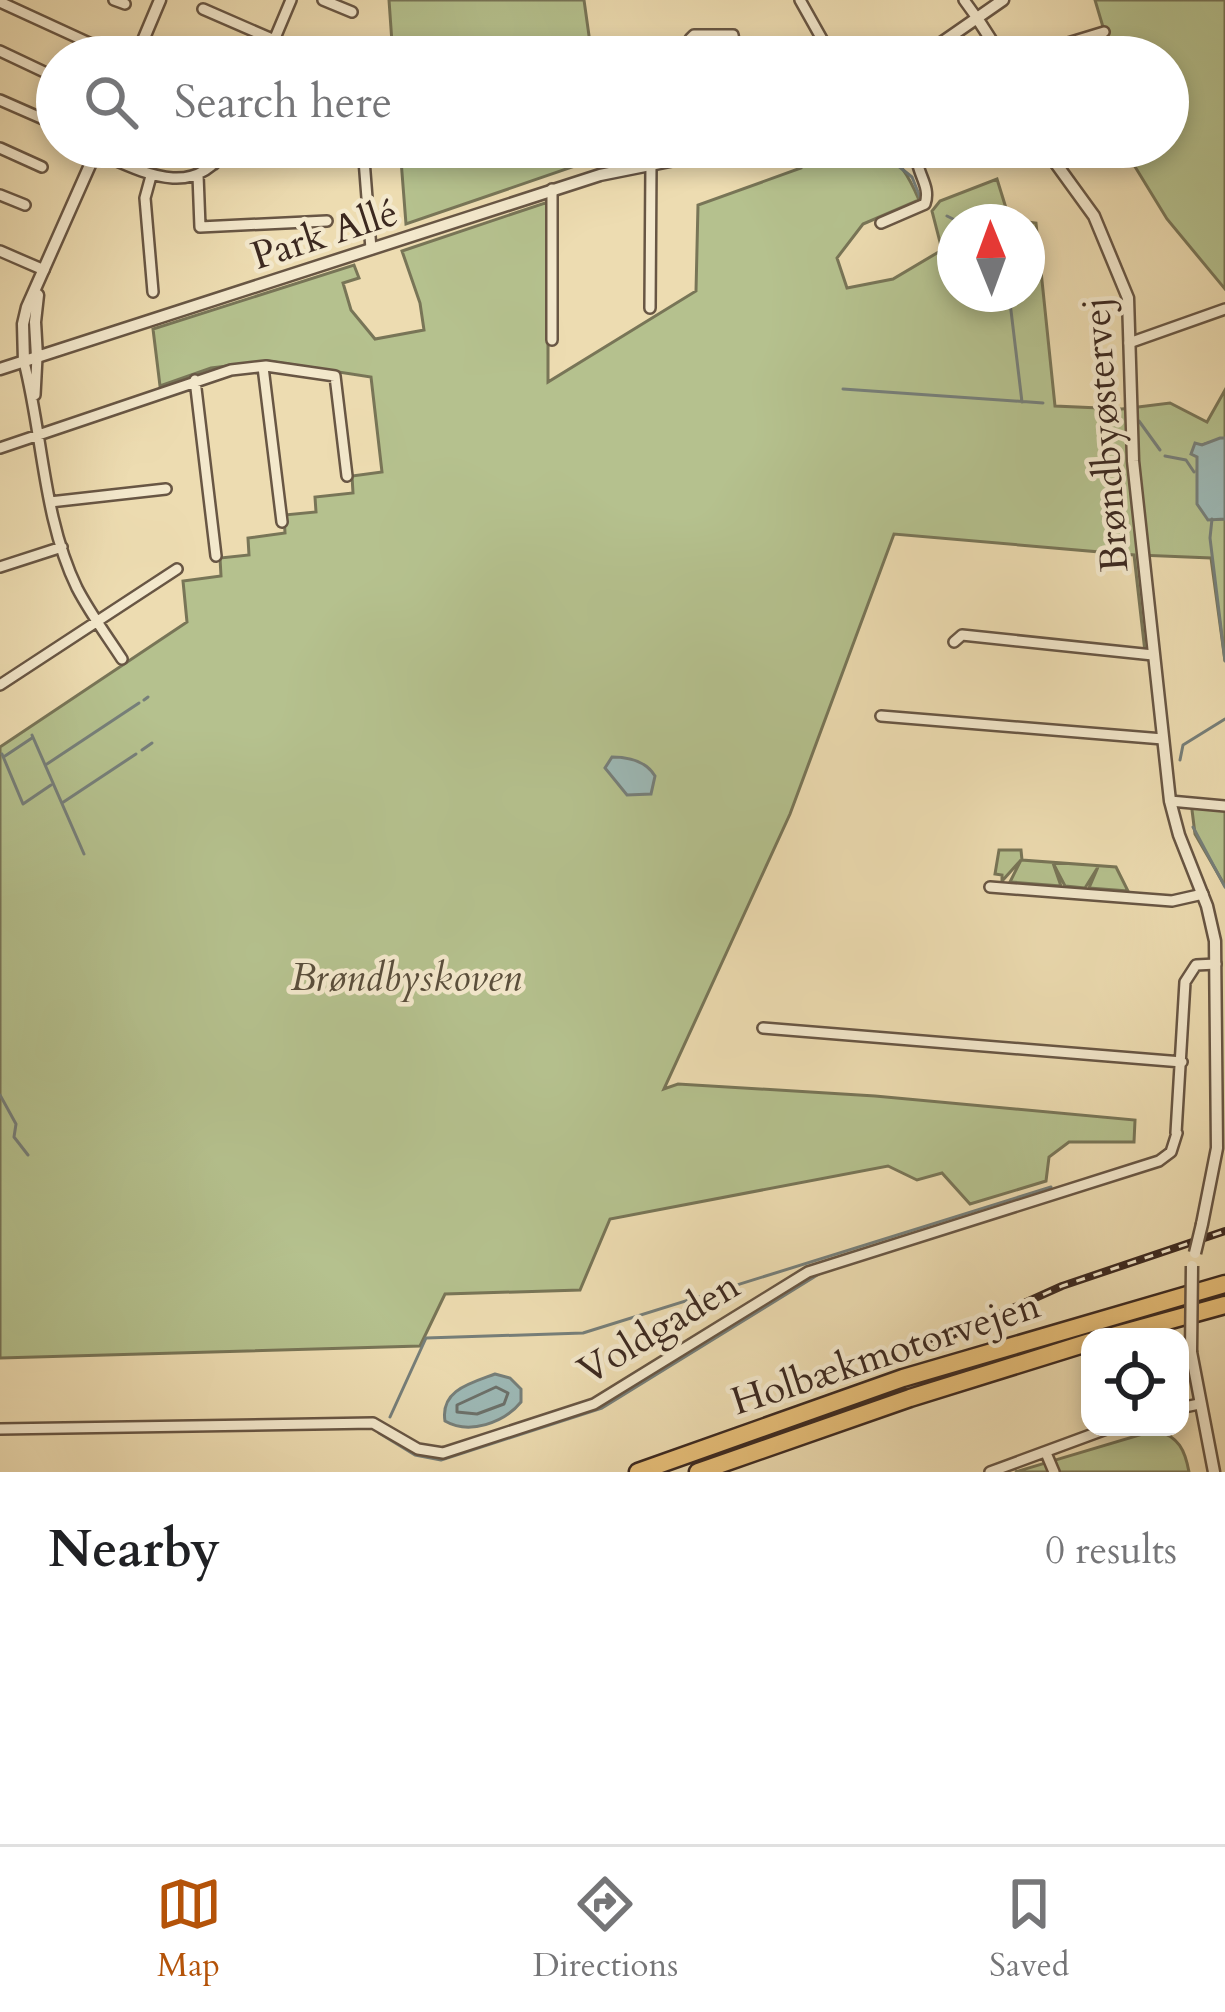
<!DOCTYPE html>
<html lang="en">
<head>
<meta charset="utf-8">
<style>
  :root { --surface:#fff; --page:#f6f6f6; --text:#202124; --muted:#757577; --line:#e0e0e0; --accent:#b45309 }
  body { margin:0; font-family:Cardo,serif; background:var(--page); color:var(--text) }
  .controls { position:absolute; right:36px; bottom:36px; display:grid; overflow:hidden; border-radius:24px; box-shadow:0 6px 18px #0003 }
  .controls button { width:108px; height:108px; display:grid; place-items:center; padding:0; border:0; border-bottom:3px solid var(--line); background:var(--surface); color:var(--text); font:60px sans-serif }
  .compass { position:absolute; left:937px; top:204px; width:108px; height:108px; border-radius:50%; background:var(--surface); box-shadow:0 6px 18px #0003; rotate:359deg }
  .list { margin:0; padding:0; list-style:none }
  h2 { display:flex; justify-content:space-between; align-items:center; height:156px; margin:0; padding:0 48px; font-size:51px }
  h2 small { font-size:39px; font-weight:400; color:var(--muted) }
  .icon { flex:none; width:66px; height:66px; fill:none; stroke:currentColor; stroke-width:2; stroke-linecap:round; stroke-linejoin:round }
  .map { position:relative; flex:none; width:1225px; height:1472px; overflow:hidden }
  .search { position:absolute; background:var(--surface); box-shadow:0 6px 18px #0003; left:36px; right:36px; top:36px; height:132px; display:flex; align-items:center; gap:30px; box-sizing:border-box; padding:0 42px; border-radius:66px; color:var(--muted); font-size:45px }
  .sheet { height:372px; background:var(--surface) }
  nav { display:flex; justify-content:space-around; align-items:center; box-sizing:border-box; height:168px; border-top:3px solid var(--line); background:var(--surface); font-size:33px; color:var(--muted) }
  nav a { display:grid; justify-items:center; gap:6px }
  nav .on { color:var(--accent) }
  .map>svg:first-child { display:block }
</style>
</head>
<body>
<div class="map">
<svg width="1225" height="1472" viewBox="0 0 1225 1472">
  <rect width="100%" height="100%" fill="#eddcb1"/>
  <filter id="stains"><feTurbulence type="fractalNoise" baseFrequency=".00167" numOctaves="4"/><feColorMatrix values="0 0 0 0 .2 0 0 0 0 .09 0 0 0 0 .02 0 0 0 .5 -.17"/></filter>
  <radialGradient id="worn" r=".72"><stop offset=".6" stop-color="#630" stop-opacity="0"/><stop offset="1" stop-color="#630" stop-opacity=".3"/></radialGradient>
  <path fill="#b5c18e" stroke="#787557" stroke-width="3" d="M389,0H584L592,57H393Z
    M1095,0H1225V289L1167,219L1123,147H1168V57H1088L1072,48L1106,37Z
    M400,147H606L607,155L406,224Z
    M815,147C875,147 893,139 919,200L863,224L837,258L847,288L893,279L942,250L932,211L940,201L997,179L1010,221L1020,222H955V294H1027V222L1036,223L1055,406L1122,409L1170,403L1207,422L1225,390V438L1202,445L1197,471L1208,519H1225V661L1211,558L1139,555L1149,647L1145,652L1134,555L894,534L790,814L664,1089L678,1084L875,1096L1135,1120L1134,1142H1069L1049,1157L1046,1181L970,1204L942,1173L917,1180L888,1166L610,1219L580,1290L445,1294L420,1346L0,1358V747L187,622L183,581L221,576L220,558L249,555L248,538L285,533L284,515L316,512L315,497L353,493L352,476L382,472L371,377L268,361L211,368L160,386L153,329L354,265L359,278L343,283L351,310L375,339L424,330L420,303L402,251L548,202V382L696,291L698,205L801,168V151Z
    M1191,802L1225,807V886L1195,834Z
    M999,850H1021L1022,860L1116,867L1128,891L1089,888L1098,867L1085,888L1065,886L1053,863L1061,886L1010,882L1021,860L1002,881V875L995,874Z
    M1156,1430C1179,1437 1185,1450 1189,1472H1015Z"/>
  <path fill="#9db9b6" stroke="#767f7a" stroke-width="3" d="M1220,438H1225V519L1208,520L1197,504V457L1191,454L1195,443L1202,445Z
    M612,757C629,757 646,761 655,776L651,794L627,795L605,768Z
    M495,1374L510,1378L521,1389V1402C504,1423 469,1435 445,1421C440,1390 471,1383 495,1374Z"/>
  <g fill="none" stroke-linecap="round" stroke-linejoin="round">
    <path stroke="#6c716b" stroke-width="3" d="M496,1387L508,1393L504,1404L477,1414L457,1412V1405Z"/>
    <path stroke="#767f7a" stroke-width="3" d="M877,149L912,177L920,197
      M947,216L959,222
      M1009,294L1022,402
      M843,389L1043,403
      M1139,421L1160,450
      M1165,456L1186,460L1194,472
      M1212,519L1210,538L1225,661
      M144,700L148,697
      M32,735L84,854
      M142,750L152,743
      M2,754L23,804L51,785
      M5,756L32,738
      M1180,760L1183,745L1225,719
      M47,764L139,703
      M62,803L136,754
      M1193,827L1225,887
      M0,1095L16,1124L14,1137L28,1155
      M390,1417L426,1338L583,1333L1051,1187
      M379,1433L415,1455L441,1460L602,1408L819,1274"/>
    <g stroke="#685644" stroke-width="14">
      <path id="minor" d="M114,0L125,4
        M323,0L352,12
        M800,0L832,57
        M964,0L977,18
        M0,2L98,47
        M203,9L302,52
        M186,47L209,57
        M0,51L57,78
        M267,57L291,0
        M693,57L690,39L694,35H733L737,57
        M1022,57L1104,32
        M0,100L57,125
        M195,147L214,164
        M363,147L371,249
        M637,147L639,165
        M907,147L944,156L999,147
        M0,148L42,167
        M96,152C141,171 194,202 227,147
        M198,175L200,227L327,221
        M151,176L145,198L153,292
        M0,195L25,205
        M881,223L925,204C932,184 913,171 918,151
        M0,251L44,270
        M650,308L651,163
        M552,340V189
        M1129,343L1225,309
        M24,362C43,436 43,518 77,588C90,613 107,636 122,659
        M263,367L282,522
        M195,380L216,556
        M35,395L37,357
        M0,448L231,370L266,366L335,376L347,476
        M50,502L166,489
        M0,567L62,547
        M954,642L962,635L1153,655
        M0,685L177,569
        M881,716L1163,739
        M1170,801L1225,806
        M990,887L1172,901L1203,894
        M763,1028L1182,1062
        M1176,1133L1185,982L1196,965L1216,964
        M1180,1408L1199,1404
        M0,1429L373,1423L418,1449L443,1453L594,1404L808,1272L1159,1161L1171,1152L1177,1133
        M1046,1453L1054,1472
        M990,1472L1112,1427"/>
    </g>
    <g stroke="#685644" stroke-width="15">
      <path id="tertiary" d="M977,18L1002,57
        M136,57L160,0
        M921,57L1003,0
        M1044,147L1094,216L1128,298L1133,461L1170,801L1179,835L1207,906L1215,941L1217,1148L1202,1224
        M37,357L35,322L38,295
        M24,362L23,324L27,307L98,147
        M0,369L600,175L740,147
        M1191,1352L1214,1472"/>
    </g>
    <g stroke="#3c2920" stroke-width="21">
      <path id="motorway" d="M1109,1337L1225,1305
        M638,1472L903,1378L1225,1284
        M698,1472L910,1398L1090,1342"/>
    </g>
    <use href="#minor" stroke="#f3e8cc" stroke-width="9"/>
    <use href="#tertiary" stroke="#f3e8cc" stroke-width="10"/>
    <use href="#motorway" stroke="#e6be78" stroke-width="16"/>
    <g stroke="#3c2920" stroke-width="8">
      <path id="rail" d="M928,1346L1062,1286L1225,1231"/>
    </g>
    <use href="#rail" stroke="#f3e8cc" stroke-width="3" stroke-dasharray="9" stroke-linecap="butt"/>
    <g stroke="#685644" stroke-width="15" stroke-linecap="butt">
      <path id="tertiary-bridge" d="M1195,1253L1202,1224
        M1191,1352L1192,1266"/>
    </g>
    <use href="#tertiary-bridge" stroke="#f3e8cc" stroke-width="10"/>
  </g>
  <g text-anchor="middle" stroke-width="9" stroke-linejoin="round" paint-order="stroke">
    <g font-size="39" fill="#3c2920" stroke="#f3e8cc">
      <text transform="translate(324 233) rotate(-18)" y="14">Park Allé</text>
      <text transform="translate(1104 435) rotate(-94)" y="14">Brøndbyøstervej</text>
      <text transform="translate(658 1327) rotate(-31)" y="14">Voldgaden</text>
      <text transform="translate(885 1352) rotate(-18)" y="14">Holbækmotorvejen</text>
    </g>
    <g font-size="39" font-style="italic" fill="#5a4f3c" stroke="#f3e8cc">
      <text x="406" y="990">Brøndbyskoven</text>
    </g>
  </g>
  <rect width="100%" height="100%" filter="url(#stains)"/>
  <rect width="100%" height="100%" fill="url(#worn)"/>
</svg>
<div class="controls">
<button><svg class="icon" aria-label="locate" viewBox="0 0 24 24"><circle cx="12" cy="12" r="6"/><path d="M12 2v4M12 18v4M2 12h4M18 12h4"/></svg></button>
</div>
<svg class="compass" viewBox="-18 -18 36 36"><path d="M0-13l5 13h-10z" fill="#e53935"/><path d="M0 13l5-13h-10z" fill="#757577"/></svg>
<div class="search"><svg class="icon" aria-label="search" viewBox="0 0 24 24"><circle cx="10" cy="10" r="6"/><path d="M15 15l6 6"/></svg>Search here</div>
</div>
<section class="sheet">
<h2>Nearby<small>0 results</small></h2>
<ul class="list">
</ul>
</section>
<nav>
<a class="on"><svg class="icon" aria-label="map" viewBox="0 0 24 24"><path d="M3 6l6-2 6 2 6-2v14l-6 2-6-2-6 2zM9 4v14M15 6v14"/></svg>Map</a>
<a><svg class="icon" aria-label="directions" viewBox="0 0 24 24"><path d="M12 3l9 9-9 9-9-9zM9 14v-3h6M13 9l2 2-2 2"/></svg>Directions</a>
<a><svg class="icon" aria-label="saved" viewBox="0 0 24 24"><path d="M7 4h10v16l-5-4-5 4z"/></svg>Saved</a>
</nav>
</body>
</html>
